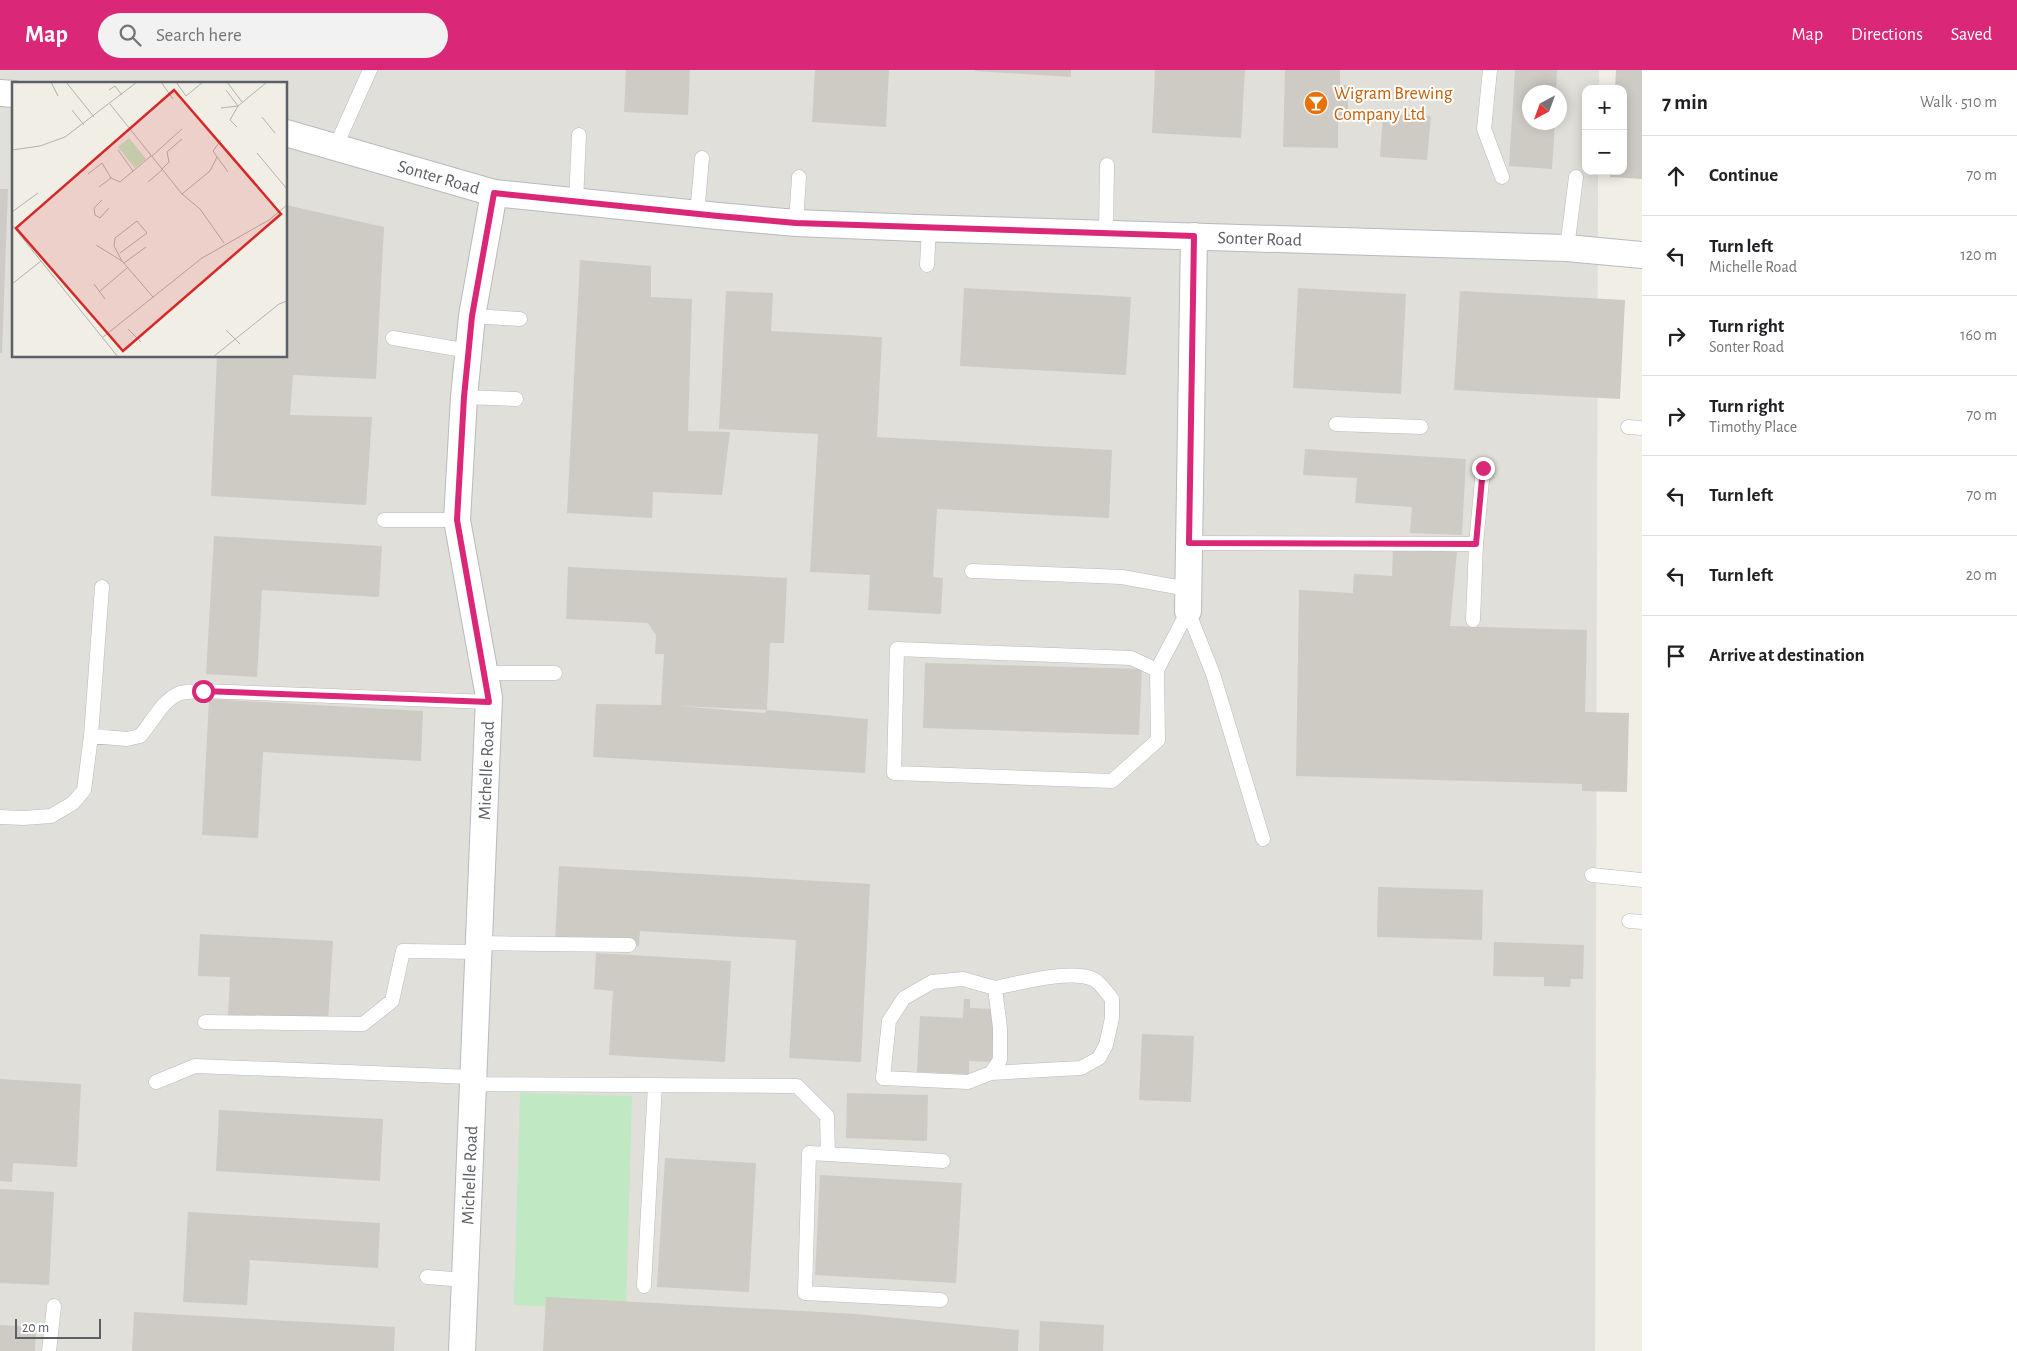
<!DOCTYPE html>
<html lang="en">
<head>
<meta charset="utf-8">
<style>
  :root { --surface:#fff; --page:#f2f2f2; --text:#202124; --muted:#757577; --line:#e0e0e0; --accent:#db2777 }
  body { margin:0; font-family:"Alegreya Sans",sans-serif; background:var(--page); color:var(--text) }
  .controls { position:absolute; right:15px; top:15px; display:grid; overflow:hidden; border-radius:10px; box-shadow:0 2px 12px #0003 }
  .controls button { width:45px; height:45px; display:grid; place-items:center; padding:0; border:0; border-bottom:1px solid var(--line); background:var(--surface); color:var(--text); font:25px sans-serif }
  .compass { position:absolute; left:1522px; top:15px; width:45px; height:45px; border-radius:50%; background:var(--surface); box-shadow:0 2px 12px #0003; rotate:221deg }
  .scale { position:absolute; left:15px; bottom:12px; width:86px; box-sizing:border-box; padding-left:5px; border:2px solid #5c6066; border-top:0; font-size:14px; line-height:18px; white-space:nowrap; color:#5c6066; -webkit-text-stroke:4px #fff; paint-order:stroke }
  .stop { position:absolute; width:15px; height:15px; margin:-11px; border:4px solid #db2777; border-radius:50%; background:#fff }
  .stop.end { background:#db2777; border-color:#fff; box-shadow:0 1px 5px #0008 }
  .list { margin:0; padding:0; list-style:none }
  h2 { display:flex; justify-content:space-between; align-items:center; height:65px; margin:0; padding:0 20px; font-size:21px }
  h2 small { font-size:16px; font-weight:400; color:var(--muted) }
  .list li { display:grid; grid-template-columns:32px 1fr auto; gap:15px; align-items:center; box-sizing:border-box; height:80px; padding:0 20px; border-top:1px solid var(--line) }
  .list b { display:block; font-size:19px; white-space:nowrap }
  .list p { margin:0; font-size:16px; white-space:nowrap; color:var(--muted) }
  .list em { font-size:16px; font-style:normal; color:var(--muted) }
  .icon { flex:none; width:28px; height:28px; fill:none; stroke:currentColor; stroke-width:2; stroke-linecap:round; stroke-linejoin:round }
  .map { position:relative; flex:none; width:1642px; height:1281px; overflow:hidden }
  header { display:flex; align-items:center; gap:30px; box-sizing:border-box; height:70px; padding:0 25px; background:var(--accent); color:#fff }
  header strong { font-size:24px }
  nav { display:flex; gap:28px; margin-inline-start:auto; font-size:18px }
  .search { width:350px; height:45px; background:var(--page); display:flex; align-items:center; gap:12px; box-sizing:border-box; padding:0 18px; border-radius:28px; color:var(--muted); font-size:19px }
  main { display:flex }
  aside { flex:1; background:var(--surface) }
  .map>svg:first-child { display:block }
</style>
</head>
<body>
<header>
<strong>Map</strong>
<div class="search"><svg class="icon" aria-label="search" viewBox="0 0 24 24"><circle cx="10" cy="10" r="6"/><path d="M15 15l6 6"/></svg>Search here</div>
<nav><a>Map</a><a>Directions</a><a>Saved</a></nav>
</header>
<main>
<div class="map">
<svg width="1642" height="1281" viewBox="0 0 1642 1281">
  <rect width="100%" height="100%" fill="#f0eee5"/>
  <path fill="#e0dfd9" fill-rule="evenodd" d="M0,0H1599V19H1586V101H1598L1595,1281H0ZM14,14H286V286H14ZM1530,22H1560V52H1530Z"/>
  <path fill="#c0e8c2" d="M520,1023L632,1026L626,1238L514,1235Z"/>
  <path fill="#cdcbc4" d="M626,0H690L688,45L624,42Z
    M815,0H889L886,57L812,52Z
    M975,0H1071V7L975,1Z
    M1155,0H1245L1241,68L1152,63Z
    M1285,0H1340V15H1348V51L1338,50V78L1283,77Z
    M1515,0H1557L1556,22H1530V52H1555L1552,99L1509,96Z
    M1616,0H1642V109L1610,107V101H1623V19H1615Z
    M1383,43L1431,46L1427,90L1380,87Z
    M0,119H8L2,283H0Z
    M286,135L384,157L376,309L293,305L290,345L372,347L366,435L211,426L217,286H286Z
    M580,190L651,196V227L692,229L688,361L730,362L722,425L653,422L652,448L567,443Z
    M964,218L1131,227L1126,305L960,296Z
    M1298,218L1406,224L1401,324L1293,318Z
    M726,221L773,223L771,261L882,267L877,367L1112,380L1109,448L937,439L933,507L943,508L941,544L868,540L870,505L810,502L818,364L719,359Z
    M1460,221L1625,230L1620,329L1454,320Z
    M1305,379L1466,389L1462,465L1410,463L1412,437L1355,433L1357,408L1303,405Z
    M214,466L382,476L379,527L262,520L257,607L206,604Z
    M1393,478L1457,482L1450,556L1587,560L1585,642L1629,643L1627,722L1582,721V714L1296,706L1299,520L1353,523L1354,504L1392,506Z
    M568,497L787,508L784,573H770L767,640L679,636L764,643L767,640L868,649L865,703L593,687L596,634L661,635L664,584H655L656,565L648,553L566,549Z
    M925,593L1142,599L1139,665L923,658Z
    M209,629L423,641L421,691L263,682L258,768L202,765Z
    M559,796L870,814L861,992L789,988L796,870L640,861L639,876L555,871Z
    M1378,817L1483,820L1482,870L1377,867Z
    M200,864L333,871L328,951L228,945L230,907L198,906Z
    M1494,872L1584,875L1583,909H1571L1570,917L1544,916V907L1493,906Z
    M596,883L731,891L725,992L609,985L613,921L594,919Z
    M964,929H970V938L994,939L992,992L969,991V1004L917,1002L920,946L963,948Z
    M1142,964L1194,966L1191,1032L1139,1030Z
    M0,1009L81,1014L77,1097L13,1093L12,1112L0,1111Z
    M847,1023L928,1025L927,1071L846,1068Z
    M219,1040L383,1049L380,1111L216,1101Z
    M665,1088L756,1093L749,1222L657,1217Z
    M820,1105L962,1113L956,1213L815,1205Z
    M0,1119L54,1122L49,1215L0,1213Z
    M188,1142L380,1153L378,1198L250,1190L247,1235L183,1232Z
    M546,1227L856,1244L1019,1260L1018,1281H543Z
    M134,1242L395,1257L394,1281H132Z
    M1040,1251L1104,1255L1103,1281H1039Z
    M0,1255L36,1257L35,1281H0Z"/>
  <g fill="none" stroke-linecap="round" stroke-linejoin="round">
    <g stroke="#b7babf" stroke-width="15">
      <path id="lane" d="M1490,0L1484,59L1502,107
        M335,78L370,0
        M576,132L579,65
        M697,145L702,88
        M796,153L799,107
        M1106,163L1107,95
        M1567,178L1576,107
        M927,195L929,158
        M472,246L520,249
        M393,268L469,281
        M464,327L516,329
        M1336,354L1421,357
        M1628,357L1642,358
        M384,450H457
        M1189,473L1476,474
        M972,501L1122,507L1188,519
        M1188,541L1213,604L1263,769
        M1473,550L1476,474L1483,399
        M1157,600L1131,588L897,579L894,703L1112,711L1158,670L1157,600L1188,541
        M484,603H555
        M91,666L127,669L140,666C152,653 161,632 178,624C185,621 195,622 203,621L489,632
        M0,747L23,748L51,746L73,733L84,720L91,666L102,517
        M1592,805L1642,810
        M1629,851L1642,852
        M478,873L629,875
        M963,909L995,918L1000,958V990L991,1003L968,1012L883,1008L889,951L904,928L932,912Z
        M205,952L363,954L392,931L403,881L478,882
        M991,1003L1081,998L1099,988L1106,975L1112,948V929C1107,923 1100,912 1093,909C1071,899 1019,913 995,918
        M156,1012L195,996L472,1007
        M472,1014L797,1016L827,1046L828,1084L943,1091
        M828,1084L809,1083L805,1223L941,1230
        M427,1207L465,1210
        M644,1216L655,1015
        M49,1281L54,1236"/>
    </g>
    <g stroke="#b7babf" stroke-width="28">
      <g id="street">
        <path d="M0,23L14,24"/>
        <path id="s1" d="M286,63L494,123L718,146L796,153L918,158L1567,178L1642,185"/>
        <path d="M1188,541L1194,166"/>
        <path id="s2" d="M462,1281L489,627L457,450L464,327L472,246L494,123"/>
      </g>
    </g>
    <use href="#lane" stroke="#fff" stroke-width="14"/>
    <use href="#street" stroke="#fff" stroke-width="26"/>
  </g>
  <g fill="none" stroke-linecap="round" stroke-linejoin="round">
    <path stroke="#db2777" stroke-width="6" d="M203,621L489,632L457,450L464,327L472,246L494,123L718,146L796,153L1194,166L1189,473L1476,474L1483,398"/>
  </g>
  <defs>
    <g id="bar-disc" transform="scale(1.25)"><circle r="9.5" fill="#e8710a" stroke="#fff"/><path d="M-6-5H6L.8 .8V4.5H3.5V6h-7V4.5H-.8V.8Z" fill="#fff"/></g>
  </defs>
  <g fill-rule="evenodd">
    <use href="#bar-disc" x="1316" y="33"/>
  </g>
  <g text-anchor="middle" stroke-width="4" stroke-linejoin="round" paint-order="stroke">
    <g font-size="18" fill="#c56008" stroke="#fff" text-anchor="start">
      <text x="1334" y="29">Wigram Brewing<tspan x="1334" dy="21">Company Ltd</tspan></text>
    </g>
    <g font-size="18" fill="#5c6066" stroke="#fff">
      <text dy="6" stroke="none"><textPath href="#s1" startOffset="159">Sonter Road</textPath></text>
      <text dy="6" stroke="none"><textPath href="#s1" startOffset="984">Sonter Road</textPath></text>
      <text dy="6" stroke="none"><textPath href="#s2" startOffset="581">Michelle Road</textPath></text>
      <text dy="6" stroke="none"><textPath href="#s2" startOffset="176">Michelle Road</textPath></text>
    </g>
  </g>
  <g transform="translate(12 12)">
    <rect width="275" height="275" fill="#f0eee5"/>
    <path d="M117,56L134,77L123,86L106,65Z" fill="#c0e8c2"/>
    <path fill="none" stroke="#b1b1ae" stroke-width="1" d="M39,0L46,14M54,0L82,35M149,0L161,17M164,0L174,14L191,0M215,0L230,20M97,8L103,4L110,13M214,8L226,24M98,22L170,112L188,127L212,161M209,26L226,24M60,28L72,43M250,35L263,51M225,45L218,38L226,24L255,0M209,58L201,69L216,90M0,68L28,64L53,55L125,0M106,68L121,89M245,71L275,107M140,74L170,47M150,87L157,80L155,70L170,57M76,92L90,81L99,96M136,100L150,88M87,105L99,96L108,100L139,74M170,112L198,89L205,75M90,118L82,126L83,133L88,136L97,126M0,130L26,111M0,143L106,275M84,163L110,179L141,215M108,171L135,151L125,139L103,156L102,164L110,179M112,181L134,165M0,202L29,179M82,202L93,217M88,209L115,186M116,247L129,260M214,248L228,262M91,255L190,176L257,138L275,123M201,275L267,222L275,219"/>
    <path fill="#d62828" fill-opacity="0.15" stroke="#d62828" stroke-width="2.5" d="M162,8L269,132L111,269L4,146Z"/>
    <rect width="275" height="275" fill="none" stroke="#5c6066" stroke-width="2.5"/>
  </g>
</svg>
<div class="controls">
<button>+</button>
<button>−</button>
</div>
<svg class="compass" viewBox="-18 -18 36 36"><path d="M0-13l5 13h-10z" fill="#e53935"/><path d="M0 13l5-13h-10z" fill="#757577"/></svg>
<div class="scale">20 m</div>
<div class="stop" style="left:203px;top:621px"></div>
<div class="stop end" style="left:1483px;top:398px"></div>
</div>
<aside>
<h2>7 min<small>Walk · 510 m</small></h2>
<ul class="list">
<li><svg class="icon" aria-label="ahead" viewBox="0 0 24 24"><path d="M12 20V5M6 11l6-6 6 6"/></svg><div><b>Continue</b></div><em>70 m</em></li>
<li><svg class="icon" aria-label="left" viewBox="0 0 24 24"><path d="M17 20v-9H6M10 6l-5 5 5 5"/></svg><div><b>Turn left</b><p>Michelle Road</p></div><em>120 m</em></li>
<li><svg class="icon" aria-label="right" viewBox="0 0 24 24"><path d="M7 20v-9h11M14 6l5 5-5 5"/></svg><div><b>Turn right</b><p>Sonter Road</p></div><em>160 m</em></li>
<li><svg class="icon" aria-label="right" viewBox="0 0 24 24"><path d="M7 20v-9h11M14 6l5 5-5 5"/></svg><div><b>Turn right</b><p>Timothy Place</p></div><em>70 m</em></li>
<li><svg class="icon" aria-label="left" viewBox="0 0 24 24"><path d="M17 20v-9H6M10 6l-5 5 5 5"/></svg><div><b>Turn left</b></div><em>70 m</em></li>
<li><svg class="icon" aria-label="left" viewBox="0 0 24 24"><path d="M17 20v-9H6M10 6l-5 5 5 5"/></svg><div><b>Turn left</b></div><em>20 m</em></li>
<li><svg class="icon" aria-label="arrive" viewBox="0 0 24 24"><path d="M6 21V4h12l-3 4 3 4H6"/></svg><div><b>Arrive at destination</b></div></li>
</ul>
</aside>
</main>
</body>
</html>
